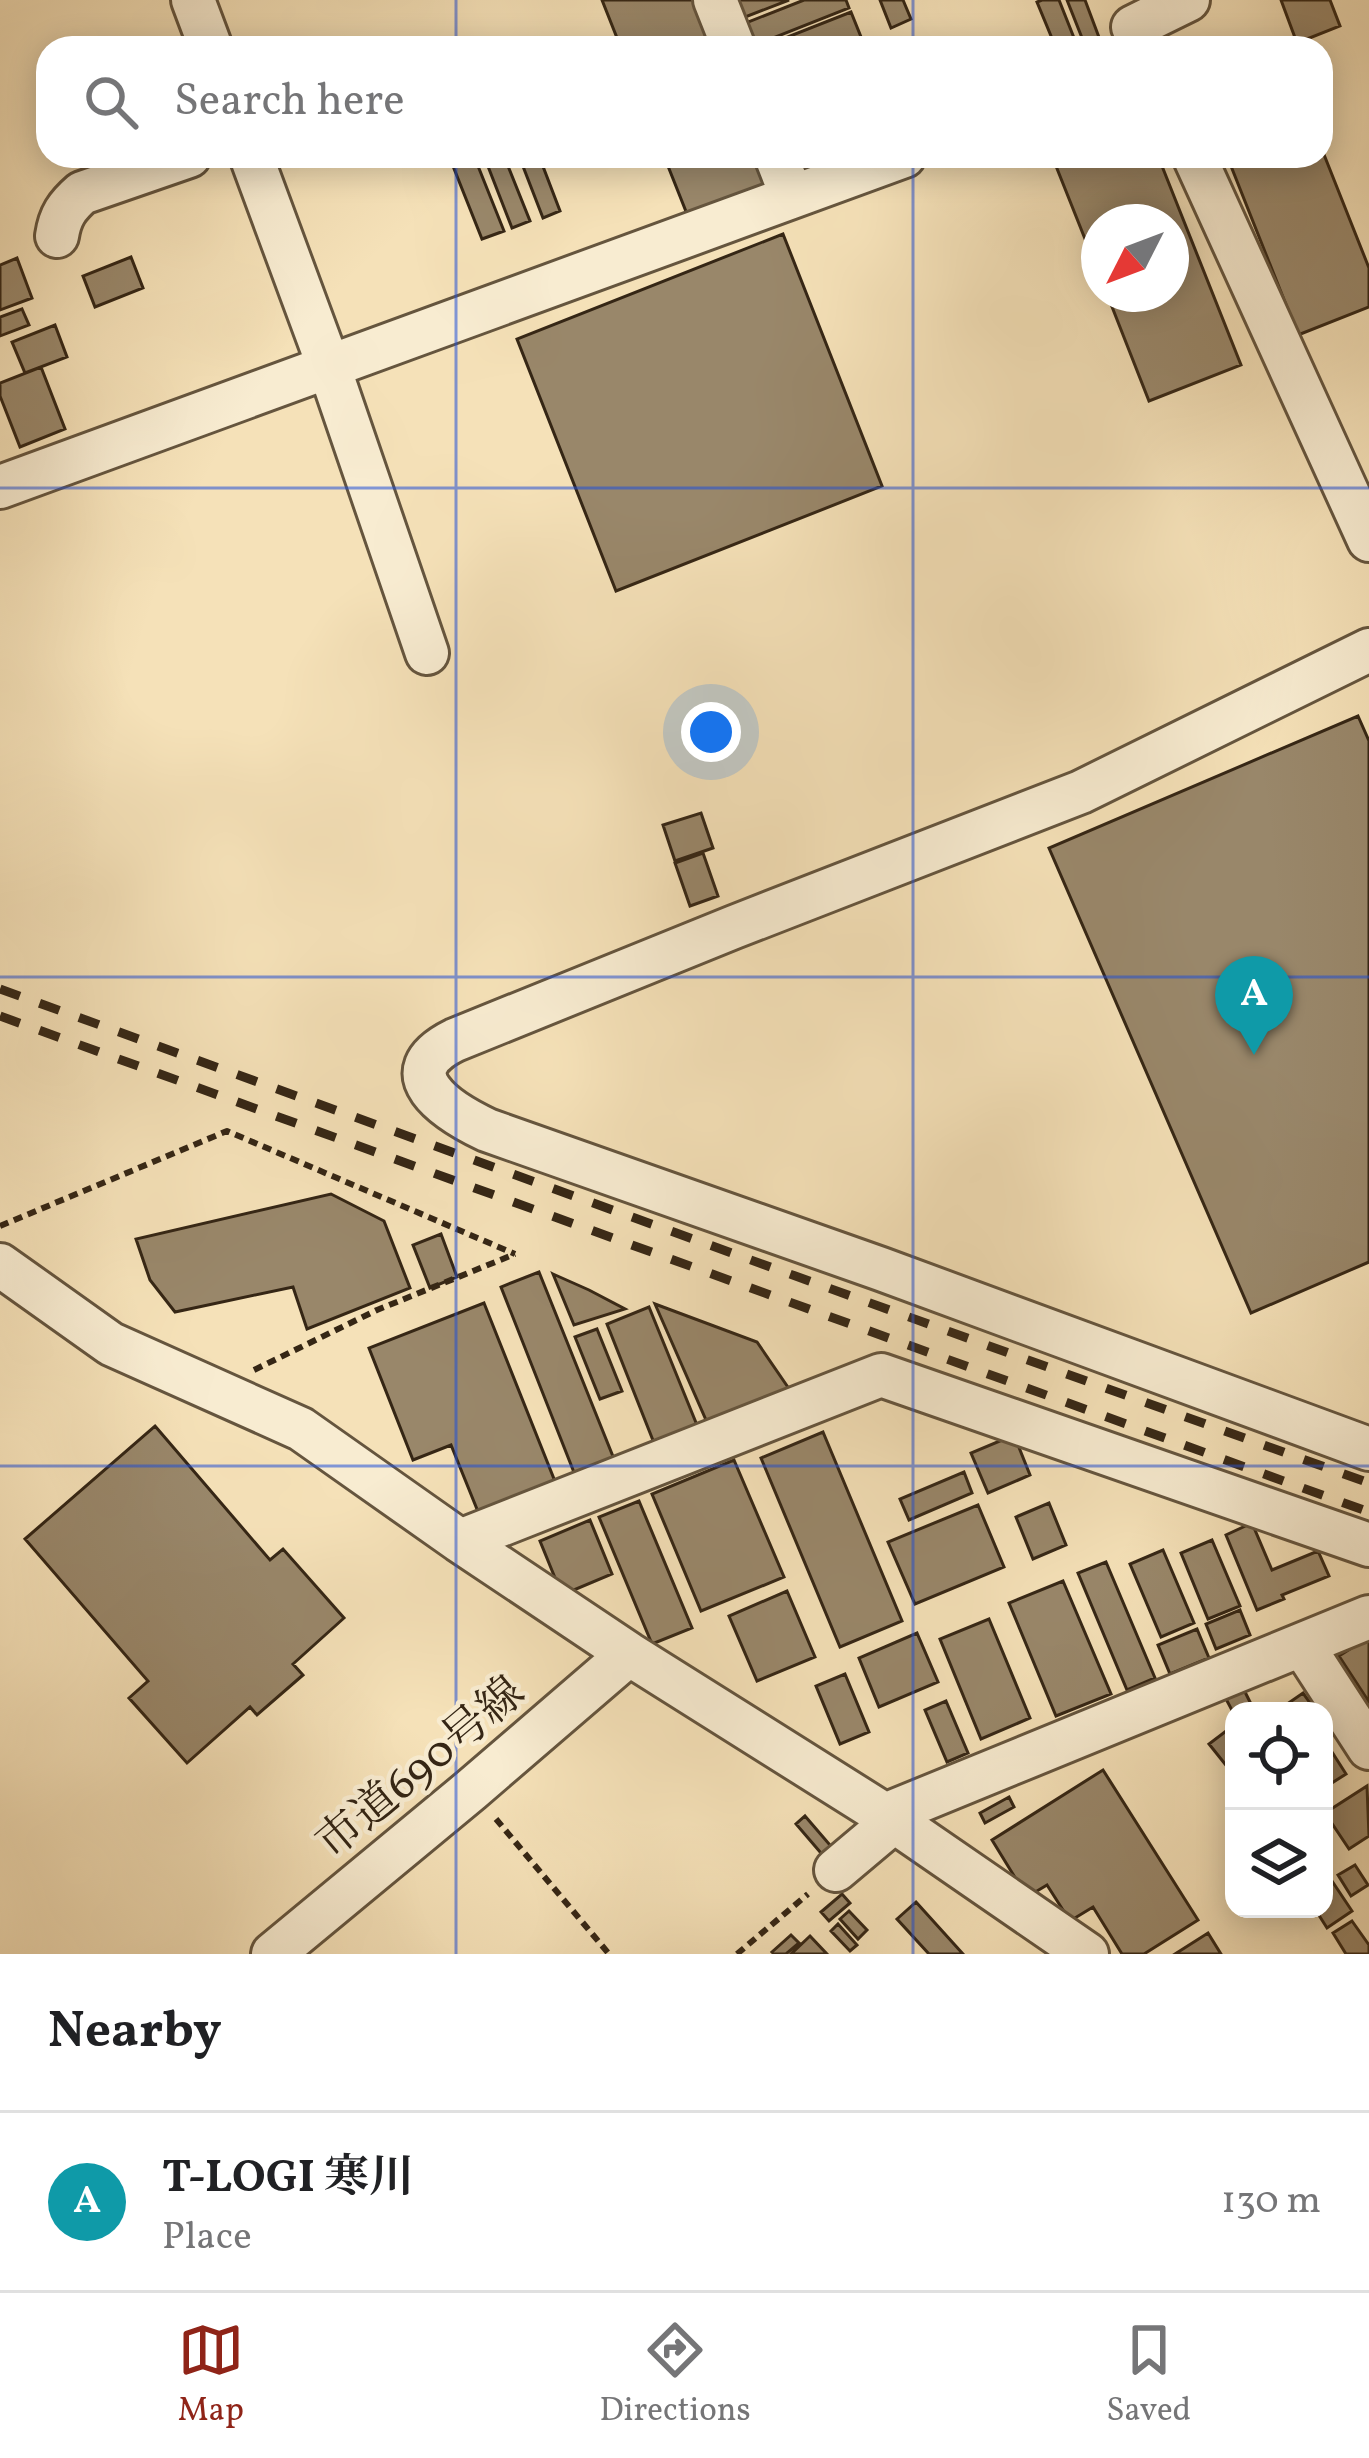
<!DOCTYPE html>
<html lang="en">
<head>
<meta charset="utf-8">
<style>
  :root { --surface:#fff; --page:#f2f2f2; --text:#202124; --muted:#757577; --line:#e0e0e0; --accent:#8f2418 }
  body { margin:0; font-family:Vollkorn,"Noto Serif JP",serif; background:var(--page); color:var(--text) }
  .controls { position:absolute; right:36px; bottom:36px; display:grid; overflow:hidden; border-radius:24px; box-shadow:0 6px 30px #0003 }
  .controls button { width:108px; height:108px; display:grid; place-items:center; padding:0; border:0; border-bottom:3px solid var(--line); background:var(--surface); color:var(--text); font:60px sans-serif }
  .compass { position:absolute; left:1081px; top:204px; width:108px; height:108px; border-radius:50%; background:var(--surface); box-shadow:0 6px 30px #0003; rotate:228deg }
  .you { position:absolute; left:711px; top:732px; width:42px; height:42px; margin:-30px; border:9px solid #fff; border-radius:50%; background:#1a73e8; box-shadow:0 0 0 18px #1a73e833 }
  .badge { display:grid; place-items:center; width:78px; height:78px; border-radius:50%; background:var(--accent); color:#fff; font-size:39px; font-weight:700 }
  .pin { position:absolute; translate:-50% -99px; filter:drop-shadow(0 3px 6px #0008) }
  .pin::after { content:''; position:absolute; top:63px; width:42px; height:36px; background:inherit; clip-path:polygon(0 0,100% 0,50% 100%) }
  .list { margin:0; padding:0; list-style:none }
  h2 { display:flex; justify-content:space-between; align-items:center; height:156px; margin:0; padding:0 48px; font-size:51px }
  h2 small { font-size:39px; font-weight:400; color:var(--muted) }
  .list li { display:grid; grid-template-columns:78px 1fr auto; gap:36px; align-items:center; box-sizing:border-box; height:180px; padding:0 48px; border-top:3px solid var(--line) }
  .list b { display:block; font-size:45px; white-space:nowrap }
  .list p { margin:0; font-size:39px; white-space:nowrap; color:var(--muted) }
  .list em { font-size:39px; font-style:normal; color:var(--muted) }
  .icon { flex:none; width:66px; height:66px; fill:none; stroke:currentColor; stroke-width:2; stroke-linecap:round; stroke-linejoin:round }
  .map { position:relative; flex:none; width:1369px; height:1954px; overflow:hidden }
  .search { position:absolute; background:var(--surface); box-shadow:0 6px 30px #0003; left:36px; right:36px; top:36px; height:132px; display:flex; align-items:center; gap:30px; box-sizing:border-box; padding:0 42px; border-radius:36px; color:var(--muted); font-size:45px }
  .sheet { height:336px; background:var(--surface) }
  nav { display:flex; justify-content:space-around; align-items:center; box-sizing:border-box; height:168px; border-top:3px solid var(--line); background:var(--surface); font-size:33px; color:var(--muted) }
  nav a { display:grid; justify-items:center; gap:6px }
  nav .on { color:var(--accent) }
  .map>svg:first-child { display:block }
</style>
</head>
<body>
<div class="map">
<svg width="1369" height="1954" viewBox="0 0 1369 1954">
  <rect width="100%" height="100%" fill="#f5e1b8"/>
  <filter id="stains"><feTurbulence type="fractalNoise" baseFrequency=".00167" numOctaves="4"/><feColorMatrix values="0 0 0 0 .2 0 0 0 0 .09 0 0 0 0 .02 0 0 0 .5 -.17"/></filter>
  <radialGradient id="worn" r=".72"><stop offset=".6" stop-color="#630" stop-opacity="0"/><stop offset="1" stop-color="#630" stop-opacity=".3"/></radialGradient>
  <path fill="#99876a" stroke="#352615" stroke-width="3" d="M602,0H694L713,48H621Z
    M728,0H789L735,21Z
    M804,0H846L849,8L748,48L738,26Z
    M880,0H903L911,19L891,28Z
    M1042,0H1059L1078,48H1056L1037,2Z
    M1067,0H1085L1103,48H1086Z
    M1281,0H1330L1340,26L1297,43Z
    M851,12L861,37L834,48H760Z
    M1321,147L1369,268V307L1298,335L1227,156H1321Z
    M449,156H474L504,231L482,239Z
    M484,156H504L530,221L512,228Z
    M519,156H539L560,211L543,218Z
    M664,156H755L768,188L689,219Z
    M1052,156H1158L1241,365L1149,401L1107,294H1171V222H1099V274Z
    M783,234L882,486L616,591L517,339Z
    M131,257L143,288L95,307L83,276Z
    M17,258L32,298L0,310V265Z
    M22,309L29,325L0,336V317Z
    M55,325L67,357L25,373L12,342Z
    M41,367L65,429L20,447L0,396V383Z
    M1358,716L1369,741V1262L1251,1313L1049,848Z
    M701,813L713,848L675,861L663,825Z
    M703,853L718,896L690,906L675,863Z
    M331,1194L384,1221L410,1288L307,1329L293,1287L175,1312L150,1280L136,1239Z
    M441,1234L457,1277L430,1288L413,1245Z
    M539,1272L616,1464L577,1480L501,1287Z
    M553,1274L589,1290L625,1309L574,1325Z
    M484,1303L558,1489L481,1519L451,1445L413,1460L369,1348Z
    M655,1304L757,1342L794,1396L710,1429Z
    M649,1307L701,1435L658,1453L607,1324Z
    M597,1329L622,1391L600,1399L575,1337Z
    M155,1426L270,1560L283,1549L344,1618L293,1664L303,1675L257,1715L250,1707L187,1763L129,1698L148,1681L25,1539Z
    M823,1432L902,1621L840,1647L761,1458Z
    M1014,1435L1030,1475L988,1493L971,1453Z
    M734,1460L784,1577L701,1611L652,1494Z
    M964,1472L972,1493L909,1520L900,1499Z
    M639,1501L692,1628L652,1644L599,1517Z
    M1049,1503L1066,1545L1033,1559L1016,1517Z
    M978,1505L1004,1567L915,1604L888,1542Z
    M590,1520L612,1574L562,1595L540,1541Z
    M1252,1523L1272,1570L1318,1551L1329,1576L1282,1595L1284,1599L1257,1610L1226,1535Z
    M1212,1540L1240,1606L1208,1619L1181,1553Z
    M1163,1550L1194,1623L1161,1637L1130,1564Z
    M1106,1562L1155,1678L1127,1690L1078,1573Z
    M1063,1581L1111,1694L1056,1716L1009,1603Z
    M787,1591L815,1657L757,1681L729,1616Z
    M1240,1610L1250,1635L1216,1649L1206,1624Z
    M989,1619L1030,1718L981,1739L940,1639Z
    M1197,1629L1209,1658L1170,1674L1158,1645Z
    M917,1633L938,1682L879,1707L859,1658Z
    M1369,1637V1702L1339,1656Z
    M845,1674L869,1732L840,1744L816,1686Z
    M1244,1690L1252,1706L1243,1711H1234V1714L1226,1699Z
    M1303,1693L1316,1711H1277Z
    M946,1701L968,1753L947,1762L925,1710Z
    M1234,1725V1773L1233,1774L1209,1744Z
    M1325,1741L1346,1774L1324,1788V1742Z
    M1103,1770L1198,1920L1144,1954H1122L1093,1907L1070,1921L1047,1885L1027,1897L992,1840Z
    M1367,1786L1369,1836L1349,1849L1325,1813Z
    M1009,1797L1014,1807L985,1823L980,1813Z
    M805,1816L842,1859L833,1867L796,1824Z
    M1355,1865L1368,1885L1351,1896L1338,1875Z
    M1330,1878L1352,1911L1327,1928L1315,1909H1324V1882Z
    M842,1894L850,1903L829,1921L821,1912Z
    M916,1902L963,1954H929L897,1919Z
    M849,1911L867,1930L858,1939L840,1919Z
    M1352,1921L1369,1945V1954H1346L1333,1933Z
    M838,1924L857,1945L850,1951L831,1931Z
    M1208,1933L1221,1954H1175Z
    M791,1935L799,1943L786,1954H774L772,1952Z
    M810,1936L827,1954H791Z"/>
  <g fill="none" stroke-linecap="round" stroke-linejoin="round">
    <g stroke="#65553e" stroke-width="48">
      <path id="minor" d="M193,0L211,48
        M715,0L734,48
        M1133,27L1188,0
        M251,156L329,367L427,653
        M776,156L792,197
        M1194,156L1369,540
        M57,236C60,216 67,206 82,193L189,156
        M0,487L904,156
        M1369,650L1081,792L734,927L455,1040C388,1073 447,1111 487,1130L881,1269L1369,1449
        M0,1265L111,1344L301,1429L460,1541L629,1654L885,1815L1087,1954
        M460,1541L881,1375L1369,1545
        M1303,1646L1369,1748
        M885,1815L1369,1617
        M836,1870L893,1822
        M273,1954L471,1790L629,1654"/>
    </g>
    <path stroke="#352615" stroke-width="6" stroke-dasharray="9 6" stroke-linecap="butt" d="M0,1226L227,1131L515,1254
      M254,1370L377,1310L515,1254
      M496,1819L609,1954
      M737,1954L808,1894"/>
    <use href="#minor" stroke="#f8ecd1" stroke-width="42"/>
    <path stroke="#352615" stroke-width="9" stroke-dasharray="21 21" stroke-linecap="butt" d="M0,989L1369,1483
      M0,1016L1369,1512"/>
  </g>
  <path fill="none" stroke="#1d4ed8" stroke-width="3" stroke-opacity="0.55" d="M456,0V48M913,0V48M456,156V1954M913,156V1954M0,488H1369M0,977H1369M0,1466H1369"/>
  <g text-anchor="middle" stroke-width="9" stroke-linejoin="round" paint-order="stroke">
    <g font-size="45" fill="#352615" stroke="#f8ecd1">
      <text transform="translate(419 1766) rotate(-40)" y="16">市道690号線</text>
    </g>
  </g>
  <rect width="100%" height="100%" filter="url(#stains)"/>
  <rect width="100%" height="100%" fill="url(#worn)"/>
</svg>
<div class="controls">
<button><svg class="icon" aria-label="locate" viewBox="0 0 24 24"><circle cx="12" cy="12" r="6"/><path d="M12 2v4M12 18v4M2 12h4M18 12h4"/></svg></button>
<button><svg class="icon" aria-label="layers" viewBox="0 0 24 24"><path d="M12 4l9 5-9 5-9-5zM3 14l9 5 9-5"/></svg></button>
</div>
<svg class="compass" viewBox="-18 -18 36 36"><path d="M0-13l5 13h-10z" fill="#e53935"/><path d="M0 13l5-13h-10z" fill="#757577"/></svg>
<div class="you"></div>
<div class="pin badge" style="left:1254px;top:1055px;background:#0f9aa8">A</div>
<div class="search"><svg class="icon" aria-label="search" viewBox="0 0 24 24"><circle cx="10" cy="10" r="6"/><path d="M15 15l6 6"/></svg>Search here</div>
</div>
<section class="sheet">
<h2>Nearby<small></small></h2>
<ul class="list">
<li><span class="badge" style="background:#0f9aa8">A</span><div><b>T-LOGI 寒川</b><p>Place</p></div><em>130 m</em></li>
</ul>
</section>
<nav>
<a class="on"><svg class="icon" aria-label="map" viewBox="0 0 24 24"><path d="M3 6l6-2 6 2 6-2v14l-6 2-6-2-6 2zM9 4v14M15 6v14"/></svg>Map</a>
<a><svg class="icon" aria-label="directions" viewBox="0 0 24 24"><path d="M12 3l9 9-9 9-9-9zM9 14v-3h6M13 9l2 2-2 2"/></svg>Directions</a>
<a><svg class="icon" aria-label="saved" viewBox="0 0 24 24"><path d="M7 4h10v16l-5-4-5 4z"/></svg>Saved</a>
</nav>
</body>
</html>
